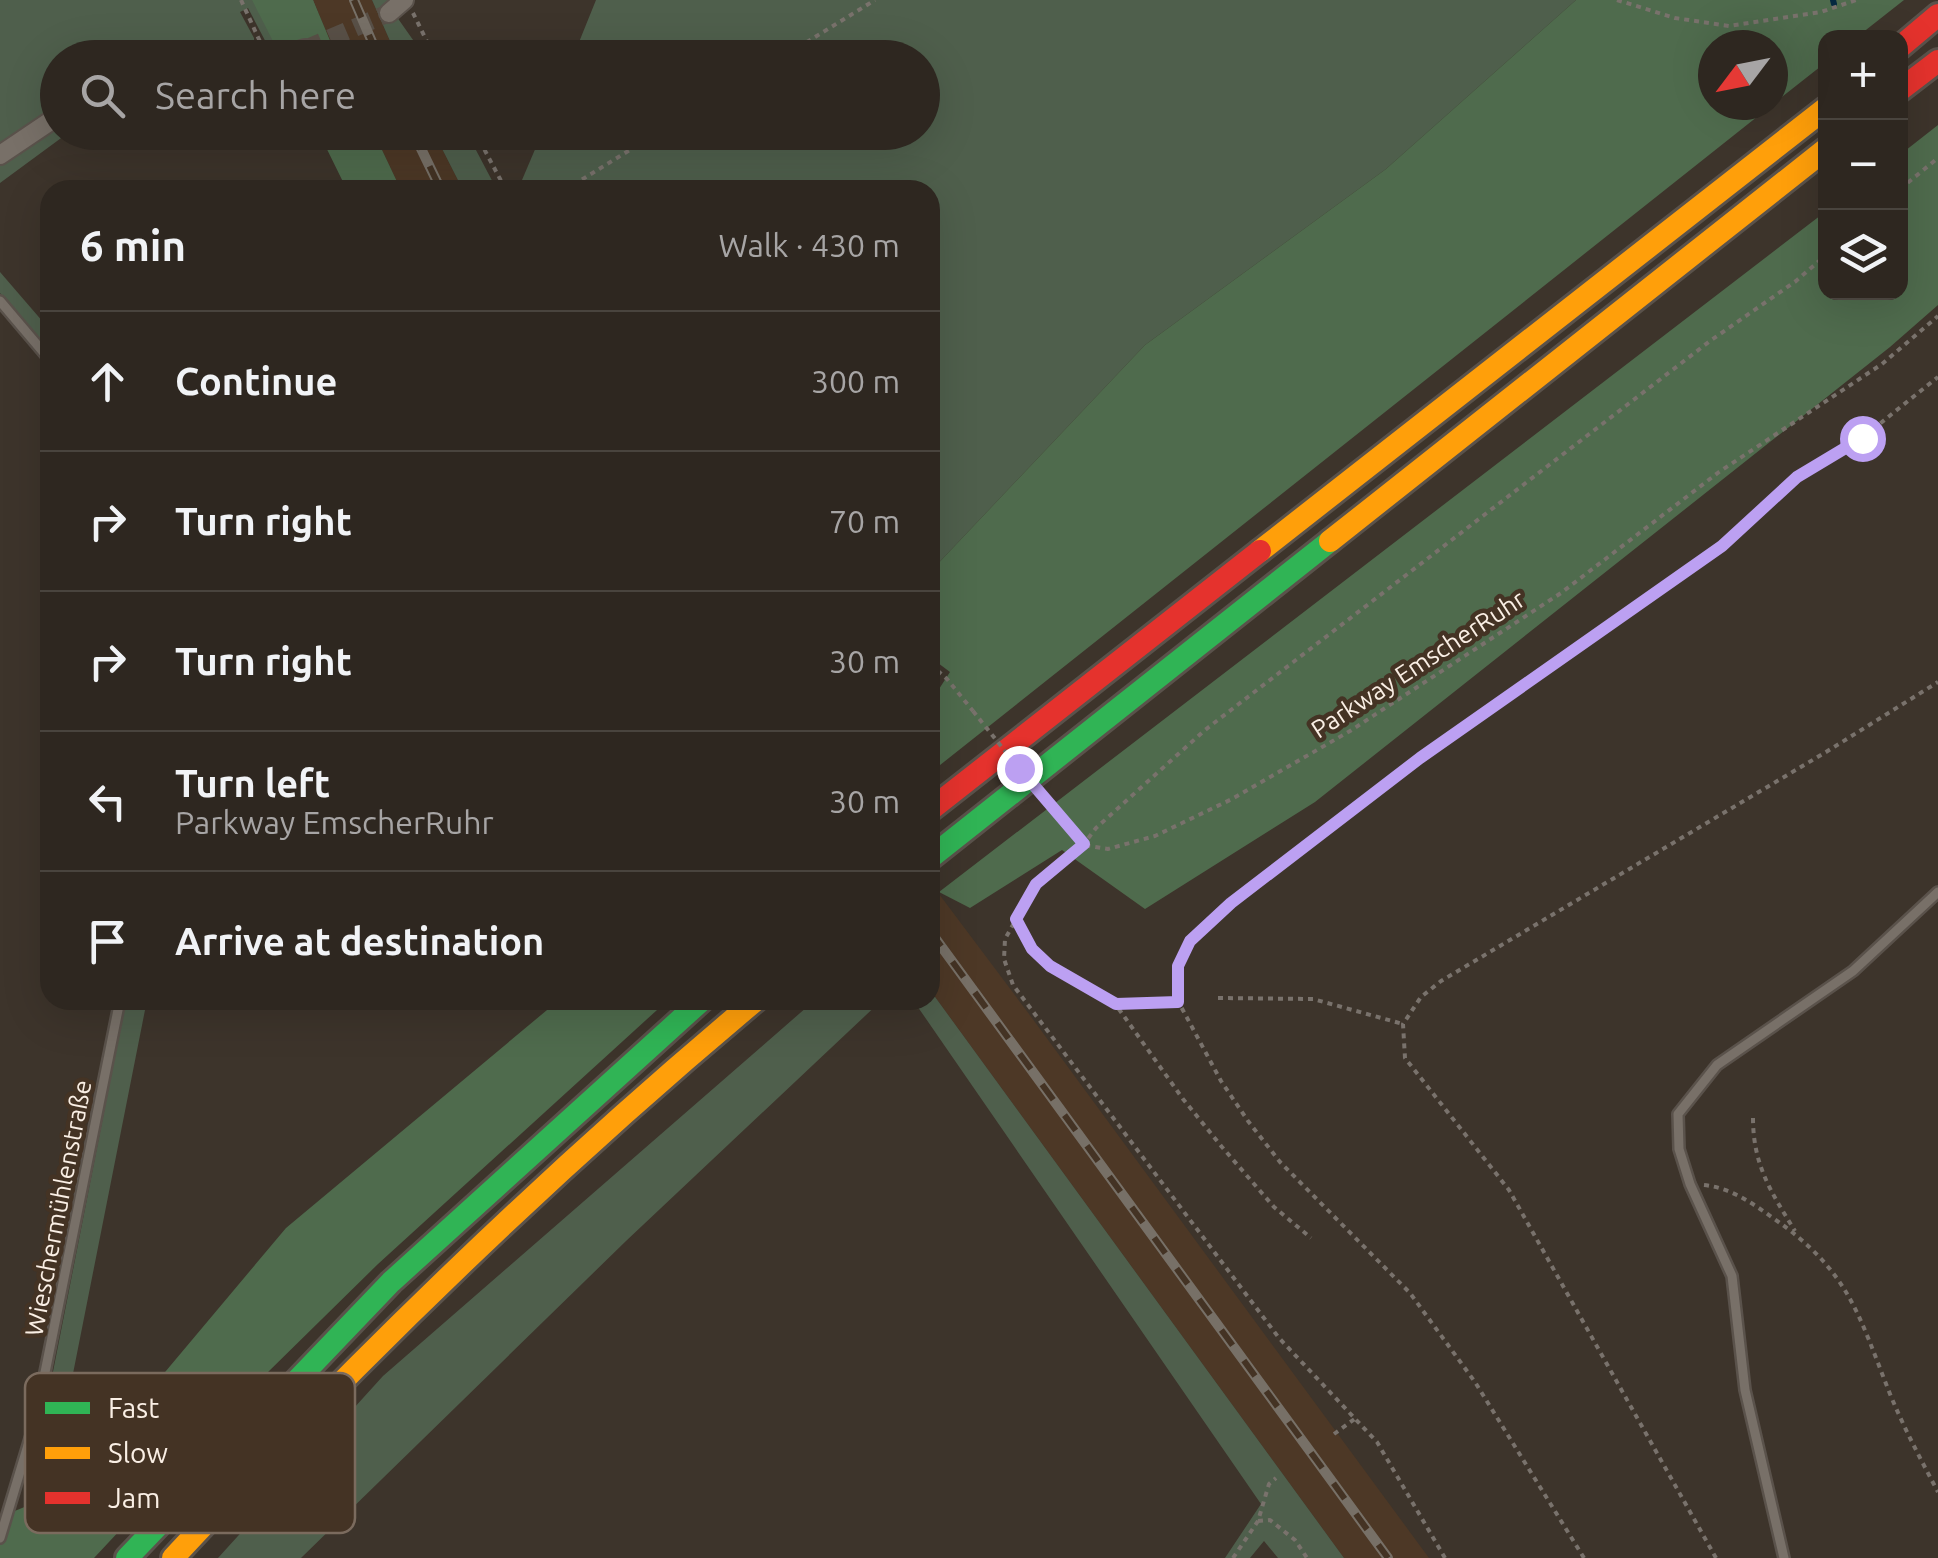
<!DOCTYPE html>
<html lang="en">
<head>
<meta charset="utf-8">
<style>
  :root { --surface:#2e2720; --page:#3a332d; --text:#f1f3f6; --muted:#a7a5a5; --line:#49443e }
  body { margin:0; font-family:Ubuntu,sans-serif; background:var(--page); color:var(--text) }
  .controls { position:absolute; right:30px; top:30px; display:grid; overflow:hidden; border-radius:20px; box-shadow:0 10px 40px #0002 }
  .controls button { width:90px; height:90px; display:grid; place-items:center; padding:0; border:0; border-bottom:2px solid var(--line); background:var(--surface); color:var(--text); font:50px sans-serif }
  .compass { position:absolute; left:1698px; top:30px; width:90px; height:90px; border-radius:50%; background:var(--surface); box-shadow:0 10px 40px #0002; rotate:238deg }
  .stop { position:absolute; width:30px; height:30px; margin:-22px; border:8px solid #bca0f2; border-radius:50%; background:#fff }
  .stop.end { background:#bca0f2; border-color:#fff; box-shadow:0 2px 10px #0008 }
  .list { margin:0; padding:0; list-style:none }
  h2 { display:flex; justify-content:space-between; align-items:center; height:130px; margin:0; padding:0 40px; font-size:42px }
  h2 small { font-size:32px; font-weight:400; color:var(--muted) }
  .list li { display:grid; grid-template-columns:65px 1fr auto; gap:30px; align-items:center; box-sizing:border-box; height:140px; padding:0 40px; border-top:2px solid var(--line) }
  .list b { display:block; font-size:38px; white-space:nowrap }
  .list p { margin:0; font-size:32px; white-space:nowrap; color:var(--muted) }
  .list em { font-size:32px; font-style:normal; color:var(--muted) }
  .icon { flex:none; width:55px; height:55px; fill:none; stroke:currentColor; stroke-width:2; stroke-linecap:round; stroke-linejoin:round }
  .map { position:relative; flex:none; width:1938px; height:1558px; overflow:hidden }
  .search { position:absolute; background:var(--surface); box-shadow:0 10px 40px #0002; left:40px; top:40px; width:900px; height:110px; display:flex; align-items:center; gap:25px; box-sizing:border-box; padding:0 35px; border-radius:55px; color:var(--muted); font-size:38px }
  .panel { position:absolute; background:var(--surface); box-shadow:0 10px 40px #0002; left:40px; top:180px; width:900px; height:830px; border-radius:30px }
  .map>svg:first-child { display:block }
</style>
</head>
<body>
<div class="map">
<svg width="1938" height="1558" viewBox="0 0 1938 1558">
  <rect width="100%" height="100%" fill="#3d342b"/>
  <path fill="#4d3826" d="M313,0H372L397,57H337Z
    M374,133H434L463,190H401Z
    M930,882L1029,1014L1429,1558H1344L930,990Z"/>
  <path fill="#4f5f4c" d="M0,0H313L326,35L271,52L248,8L240,12L254,38V50L238,57L58,58L57,105L0,145Z
    M372,0H389L399,20L425,57H397Z
    M596,0H1576L1386,169L1145,345L930,572V190H525L522,180L542,133L922,132V58L573,57Z
    M57,125L58,132L68,133L0,183V164Z
    M434,133H467L497,190H463Z
    M0,272L50,330V352L0,293Z
    M930,990L1344,1558H1278L1264,1541L1250,1558H1225L1261,1504L913,1000H930Z
    M126,1000H147L65,1414L52,1447L39,1443Z
    M815,1000H882L626,1241L301,1558H218L383,1376Z"/>
  <path fill="#4f6b4d" d="M252,0H313L337,57H297L279,53Z
    M1576,0H1904L1857,37L1826,38L1825,63L1773,104V45H1713V105H1772L930,773V703L950,672L930,657V572L1145,345L1386,169Z
    M1938,125V305L1890,347L1315,802L1145,909L1062,850L970,908L939,892L1825,212L1826,292H1900L1901,154Z
    M319,133H374L401,190H347Z
    M559,1000H668L378,1264L266,1374L94,1558H0V1517L66,1490L286,1228Z"/>
  <g fill="none" stroke-linecap="round" stroke-linejoin="round">
    <path stroke="#052940" stroke-width="6" d="M1833,0L1834,4"/>
    <path stroke="#595047" stroke-width="18" stroke-dasharray="18 9" stroke-linecap="butt" d="M305,49L389,13"/>
    <g stroke="#5a524b" stroke-width="14">
      <path id="lane" d="M0,301L50,360
        M0,1538L35,1422L120,1000
        M1784,1558L1745,1390L1732,1276L1690,1184L1679,1149L1678,1114L1717,1065L1853,971L1938,892"/>
    </g>
    <g stroke="#5a524b" stroke-width="22">
      <path id="street" d="M389,13L404,0
        M273,58L305,49
        M0,155L58,116"/>
    </g>
    <g stroke="#5a524b" stroke-width="28">
      <path id="fast" d="M930,858L1330,541
        M127,1558L391,1282L702,1000"/>
    </g>
    <g stroke="#5a524b" stroke-width="28">
      <path id="slow" d="M1330,541L1826,149
        M1260,551L1826,108
        M173,1558C357,1360 549,1173 756,1000"/>
    </g>
    <g stroke="#5a524b" stroke-width="28">
      <path id="jam" d="M1900,47L1938,15
        M1900,90L1938,61
        M930,810L1260,551"/>
    </g>
    <path stroke="#79726c" stroke-width="4" stroke-dasharray="5 5" stroke-linecap="butt" d="M241,0L262,46
      M1617,0L1675,18L1729,26L1821,12L1856,0
      M413,13L435,58
      M781,58L875,0
      M475,132L506,190
      M1900,189L1938,158
      M565,190L659,132
      M930,664L947,679L973,711
      M1064,825L1083,845L1108,849L1155,836L1232,799L1350,731L1561,593L1719,472L1882,364L1938,316
      M1016,919L1032,949L1050,966L1116,1005L1183,1099L1222,1147L1274,1207L1311,1238
      M1218,998L1313,999L1403,1024
      M1116,1005L1176,1002
      M1753,1118C1753,1165 1771,1192 1795,1231
      M1704,1185C1731,1188 1752,1203 1773,1218C1849,1271 1858,1313 1890,1394C1904,1428 1921,1460 1938,1492
      M1334,1434L1356,1418
      M1258,1521L1270,1520L1295,1540L1307,1558
      M1233,1558L1258,1521L1269,1484L1276,1478
      M1445,1558L1377,1442L1279,1338L1013,985L1004,959L1005,939L1036,884L1077,853L1096,828L1205,730L1710,341L1796,281L1826,255
      M1584,1558L1475,1382L1410,1293L1280,1162L1248,1121L1221,1081L1178,1001V967L1190,941L1275,868L1470,722L1722,547L1797,477L1862,438L1938,377
      M1716,1558L1509,1190L1405,1058L1403,1024L1421,997L1441,981L1826,752L1938,682"/>
    <use href="#lane" stroke="#787068" stroke-width="9"/>
    <use href="#street" stroke="#787068" stroke-width="18"/>
    <use href="#fast" stroke="#30b455" stroke-width="22"/>
    <use href="#slow" stroke="#ff9f0a" stroke-width="22"/>
    <use href="#jam" stroke="#e5322d" stroke-width="22"/>
    <g stroke="#777067" stroke-width="10">
      <path id="rail" d="M354,0L379,58
        M413,132L441,190
        M930,931L1388,1558"/>
    </g>
    <use href="#rail" stroke="#443324" stroke-width="6" stroke-dasharray="19" stroke-linecap="butt"/>
    <path stroke="#79726c" stroke-width="4" stroke-dasharray="5 5" stroke-linecap="butt" d="M973,711L1064,825"/>
  </g>
  <g fill="none" stroke-linecap="round" stroke-linejoin="round">
    <path stroke="#bca0f2" stroke-width="12" d="M1019,768L1084,844L1036,884L1016,919L1032,949L1050,966L1116,1004L1178,1002V966L1190,941L1231,903L1420,758L1722,546L1797,477L1862,438"/>
  </g>
  <g text-anchor="middle" stroke-width="9" stroke-linejoin="round" paint-order="stroke">
    <g font-size="25" fill="#faefe5" stroke="#443324">
      <text transform="translate(1418 664) rotate(-33)" y="9">Parkway EmscherRuhr</text>
      <text transform="translate(58 1208) rotate(-79)" y="9">Wieschermühlenstraße</text>
    </g>
  </g>
  <rect x="25" y="1373" width="330" height="160" rx="15" fill="#443324" stroke="#7b6b5e" stroke-width="2.5"/>
  <rect x="45" y="1402" width="45" height="12" fill="#30b455"/>
  <rect x="45" y="1447" width="45" height="12" fill="#ff9f0a"/>
  <rect x="45" y="1492" width="45" height="12" fill="#e5322d"/>
  <g font-size="28" fill="#faefe5">
    <text x="108" y="1418">Fast</text>
    <text x="108" y="1463">Slow</text>
    <text x="108" y="1508">Jam</text>
  </g>
</svg>
<div class="controls">
<button>+</button>
<button>−</button>
<button><svg class="icon" aria-label="layers" viewBox="0 0 24 24"><path d="M12 4l9 5-9 5-9-5zM3 14l9 5 9-5"/></svg></button>
</div>
<svg class="compass" viewBox="-18 -18 36 36"><path d="M0-13l5 13h-10z" fill="#e53935"/><path d="M0 13l5-13h-10z" fill="#a7a5a5"/></svg>
<div class="stop" style="left:1862px;top:438px"></div>
<div class="stop end" style="left:1019px;top:768px"></div>
<div class="search"><svg class="icon" aria-label="search" viewBox="0 0 24 24"><circle cx="10" cy="10" r="6"/><path d="M15 15l6 6"/></svg>Search here</div>
<section class="panel">
<h2>6 min<small>Walk · 430 m</small></h2>
<ul class="list">
<li><svg class="icon" aria-label="ahead" viewBox="0 0 24 24"><path d="M12 20V5M6 11l6-6 6 6"/></svg><div><b>Continue</b></div><em>300 m</em></li>
<li><svg class="icon" aria-label="right" viewBox="0 0 24 24"><path d="M7 20v-9h11M14 6l5 5-5 5"/></svg><div><b>Turn right</b></div><em>70 m</em></li>
<li><svg class="icon" aria-label="right" viewBox="0 0 24 24"><path d="M7 20v-9h11M14 6l5 5-5 5"/></svg><div><b>Turn right</b></div><em>30 m</em></li>
<li><svg class="icon" aria-label="left" viewBox="0 0 24 24"><path d="M17 20v-9H6M10 6l-5 5 5 5"/></svg><div><b>Turn left</b><p>Parkway EmscherRuhr</p></div><em>30 m</em></li>
<li><svg class="icon" aria-label="arrive" viewBox="0 0 24 24"><path d="M6 21V4h12l-3 4 3 4H6"/></svg><div><b>Arrive at destination</b></div></li>
</ul>
</section>
</div>
</body>
</html>
